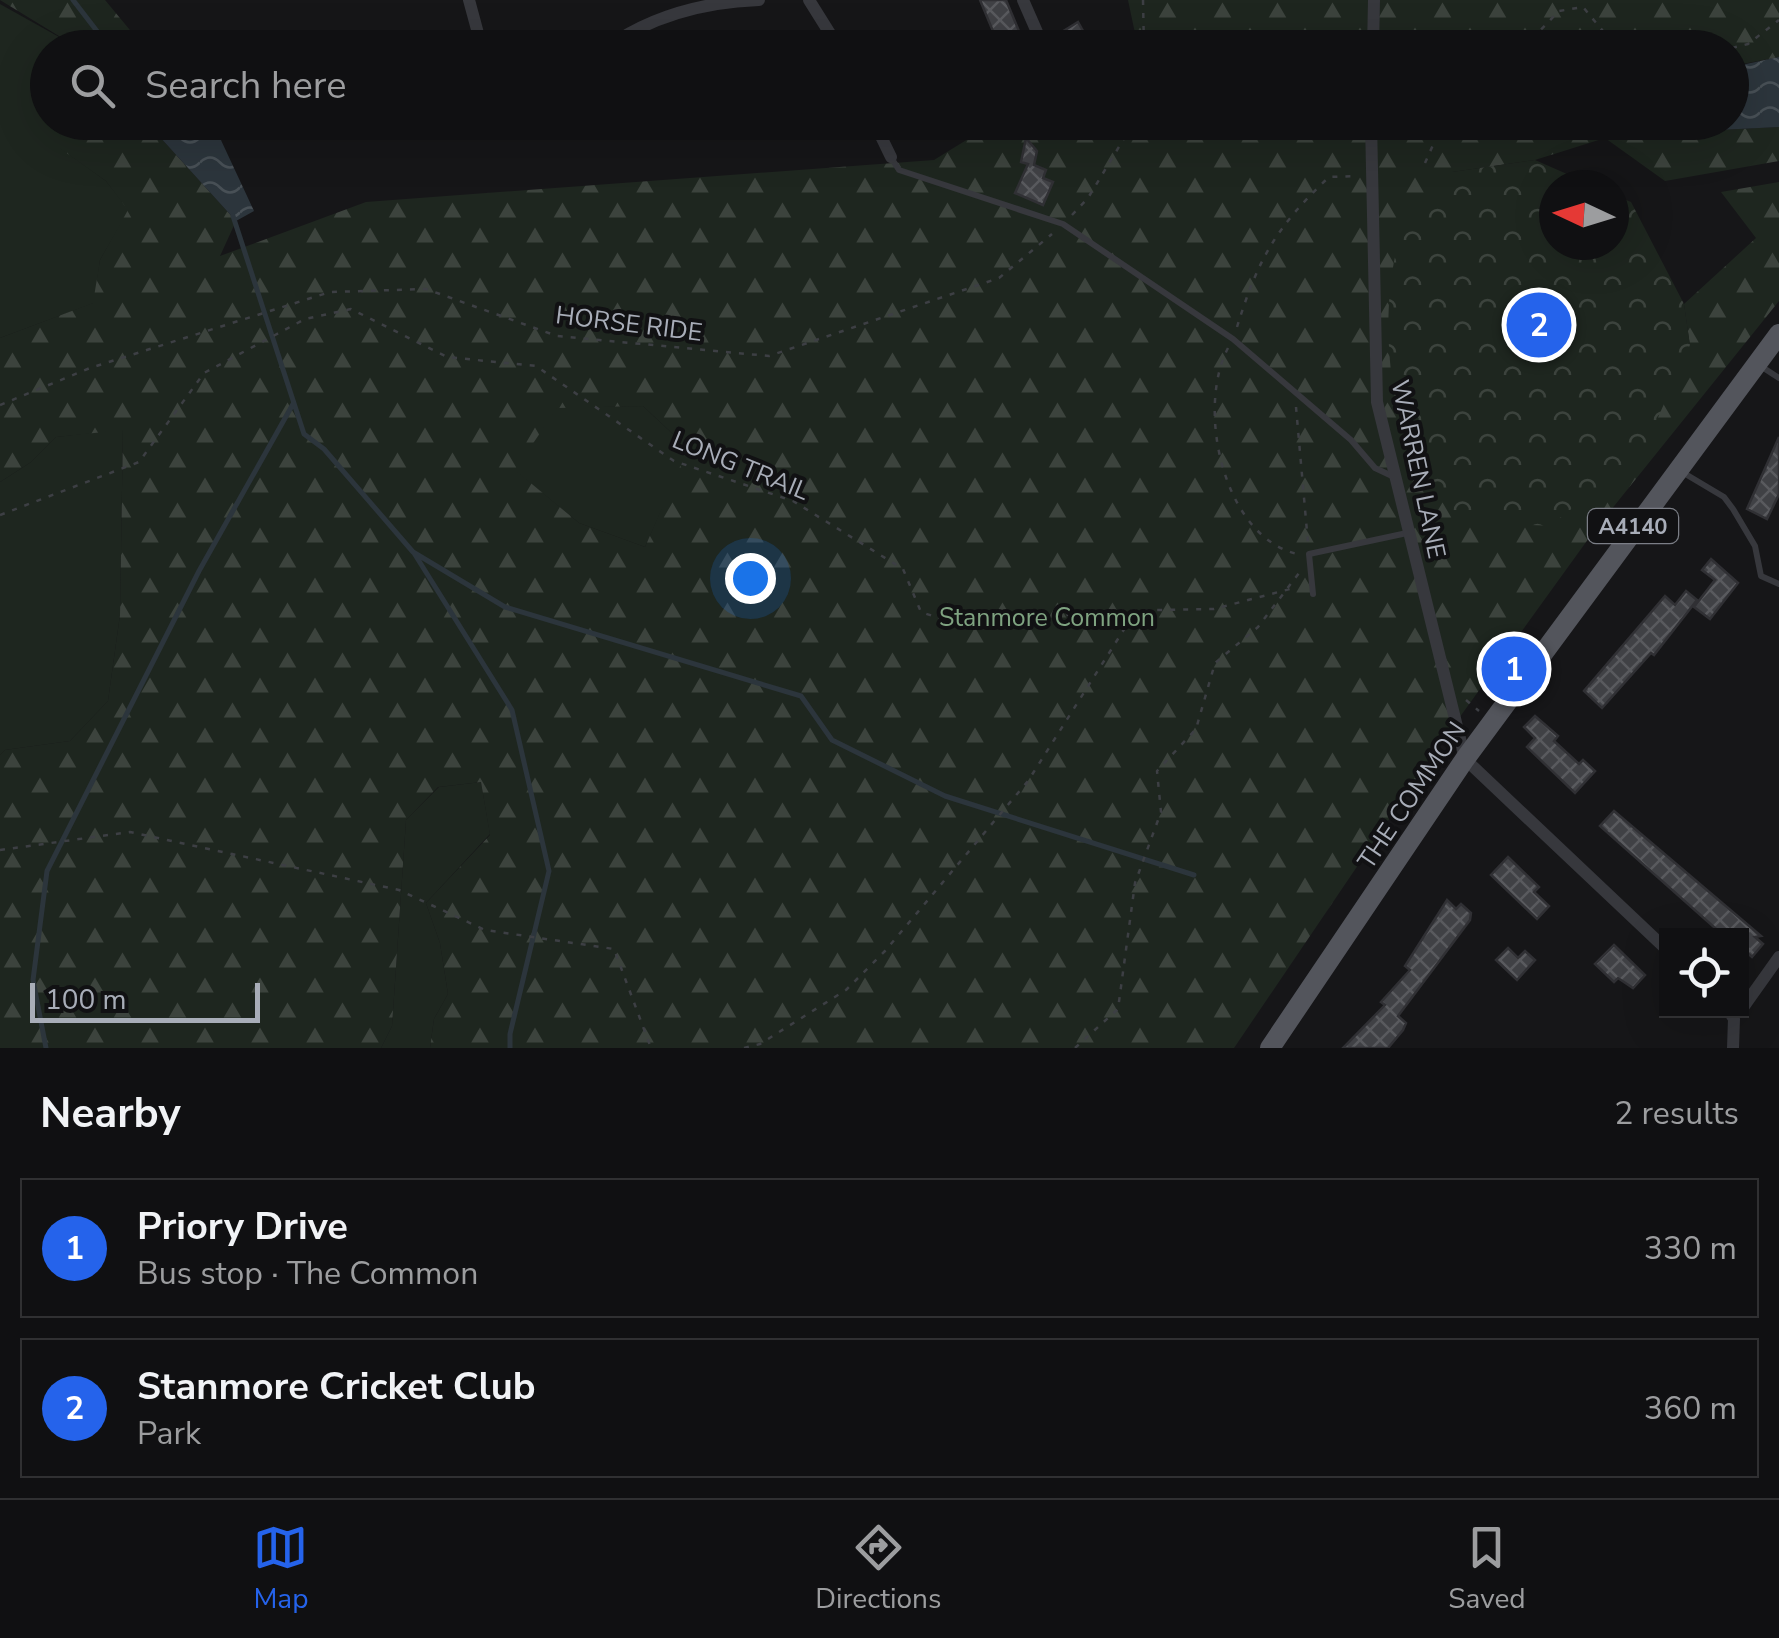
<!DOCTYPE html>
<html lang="en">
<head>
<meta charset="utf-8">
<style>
  :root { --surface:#101012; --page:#1e1e20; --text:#f1f3f6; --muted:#9c9d9f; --line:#303032; --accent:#2563eb }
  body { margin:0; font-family:"Nunito Sans",sans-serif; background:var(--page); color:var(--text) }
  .controls { position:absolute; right:30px; bottom:30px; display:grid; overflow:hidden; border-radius:0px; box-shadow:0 10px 40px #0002 }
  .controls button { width:90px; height:90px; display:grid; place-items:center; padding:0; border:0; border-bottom:2px solid var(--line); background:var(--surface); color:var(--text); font:50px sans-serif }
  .compass { position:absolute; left:1539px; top:170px; width:90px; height:90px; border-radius:50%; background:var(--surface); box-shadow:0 10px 40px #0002; rotate:274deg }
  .scale { position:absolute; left:30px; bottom:25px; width:230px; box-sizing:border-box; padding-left:10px; border:5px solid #a8adb8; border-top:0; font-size:28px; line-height:35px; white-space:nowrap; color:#a8adb8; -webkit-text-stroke:8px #111113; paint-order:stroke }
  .you { position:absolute; left:750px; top:578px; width:35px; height:35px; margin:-25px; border:8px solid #fff; border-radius:50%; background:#1a73e8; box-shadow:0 0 0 15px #1a73e833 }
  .badge { display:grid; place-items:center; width:65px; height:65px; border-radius:50%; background:var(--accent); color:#fff; font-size:32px; font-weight:700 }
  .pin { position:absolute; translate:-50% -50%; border:5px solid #fff; box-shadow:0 2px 10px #0006 }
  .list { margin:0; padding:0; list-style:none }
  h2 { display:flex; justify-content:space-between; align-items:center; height:130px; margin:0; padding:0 40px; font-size:42px }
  h2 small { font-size:32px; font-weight:400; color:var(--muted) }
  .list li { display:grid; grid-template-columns:65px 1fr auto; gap:30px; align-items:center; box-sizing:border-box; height:140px; margin:0 20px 20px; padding:0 20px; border:2px solid var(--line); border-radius:0px }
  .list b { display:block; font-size:38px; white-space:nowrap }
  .list p { margin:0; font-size:32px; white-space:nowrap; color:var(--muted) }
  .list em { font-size:32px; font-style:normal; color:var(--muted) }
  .icon { flex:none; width:55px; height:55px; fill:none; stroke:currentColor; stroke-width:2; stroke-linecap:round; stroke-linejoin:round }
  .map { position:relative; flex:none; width:1779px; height:1048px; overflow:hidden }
  .search { position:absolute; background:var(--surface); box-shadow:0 10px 40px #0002; left:30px; right:30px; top:30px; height:110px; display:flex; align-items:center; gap:25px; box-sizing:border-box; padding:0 35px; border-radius:55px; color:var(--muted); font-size:38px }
  .sheet { height:450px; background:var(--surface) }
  nav { display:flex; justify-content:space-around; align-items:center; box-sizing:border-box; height:140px; border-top:2px solid var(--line); background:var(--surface); font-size:28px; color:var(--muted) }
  nav a { display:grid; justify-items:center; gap:5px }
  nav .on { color:var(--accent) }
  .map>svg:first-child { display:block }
</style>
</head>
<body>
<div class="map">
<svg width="1779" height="1048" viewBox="0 0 1779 1048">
  <defs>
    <pattern id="forest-firs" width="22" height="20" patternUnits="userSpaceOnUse" patternTransform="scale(2.5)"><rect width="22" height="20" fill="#1e261f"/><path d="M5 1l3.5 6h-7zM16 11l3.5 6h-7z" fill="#3c433d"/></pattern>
    <pattern id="park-crowns" width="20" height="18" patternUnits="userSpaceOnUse" patternTransform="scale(2.5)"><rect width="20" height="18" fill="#1e261f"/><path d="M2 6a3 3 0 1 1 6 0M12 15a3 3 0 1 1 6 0" fill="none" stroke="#3c433d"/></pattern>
    <pattern id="water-waves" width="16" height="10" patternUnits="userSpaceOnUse" patternTransform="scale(2.5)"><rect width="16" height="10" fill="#2c353c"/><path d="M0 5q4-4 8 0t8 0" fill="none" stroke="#485056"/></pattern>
    <pattern id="building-cross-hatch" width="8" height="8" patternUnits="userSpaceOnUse" patternTransform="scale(2.5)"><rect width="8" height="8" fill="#404145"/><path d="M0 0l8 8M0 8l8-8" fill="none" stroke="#595a5e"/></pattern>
  </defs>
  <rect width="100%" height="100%" fill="#161618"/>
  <path fill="#1e261f" d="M0,4L77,47L48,48V122L63,123L59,147L106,181L129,210L100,260L94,303L0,338Z
    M643,406L689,449L645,547L579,523L514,470L557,407Z
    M123,429L120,615L108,701L70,741L5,750L0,755V482L31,462L56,437Z
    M481,782L490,834L426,903L440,943L448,994L434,1019L430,1048H381L392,1026L406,820L439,787Z"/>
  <path fill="url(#forest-firs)" fill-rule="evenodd" d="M0,0H105L144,47H77Z
    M1128,0H1779V57L1732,66V48H1112L1135,33Z
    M1639,122L1658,133L1779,127V161L1665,181L1605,138L1535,160L1452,172L1690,346L1684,304L1756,238L1721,192L1779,182V301L1594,531L1436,750L1234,1048H430L434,1019L448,994L440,943L426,903L490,835L481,782L438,787L406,820L392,1026L381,1048H0V755L5,750L70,741L108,701L120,615L123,430L56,437L31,462L0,482V338L93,303L100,260L128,210L106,181L58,147L63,123H155L159,136L236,221L220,256L366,202L934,160L994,123ZM643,406L688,448L645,547L579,523L515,470L557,408Z"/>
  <path fill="url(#park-crowns)" d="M1535,160L1592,185H1554V245H1614V195L1631,202L1684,304L1690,345L1641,456L1549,526C1525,524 1488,526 1466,517C1385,483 1374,301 1403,230C1411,210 1437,189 1452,172Z"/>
  <path fill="url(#water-waves)" d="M1779,57V127L1657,133L1639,123L1732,122V67Z
    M155,123H213L254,211L236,221L159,136Z"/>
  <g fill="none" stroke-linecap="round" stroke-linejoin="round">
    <path stroke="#2c353c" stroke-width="5" d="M73,0L110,48
      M233,216L304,434L324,449L413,552L505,607L801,696L832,740L945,796L1194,875
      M414,553L512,710L549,871L510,1034V1048
      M46,1048L33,980L47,871L199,571L293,404"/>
  </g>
  <path fill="url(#building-cross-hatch)" stroke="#303034" stroke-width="2.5" d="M980,0H1006L1026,48H1000Z
    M1078,22L1090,43L1082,48H1036Z
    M1026,138L1037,151L1034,165L1046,170L1043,178L1053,182L1043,205L1015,193L1028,164L1021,162Z
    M1779,437V494L1767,519L1747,509Z
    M1711,559L1738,583L1710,619L1694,607L1715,580L1702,570Z
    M1686,591L1697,600L1654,655L1651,653L1602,708L1584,691L1665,596L1675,605Z
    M1535,716L1558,736L1554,741L1579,764L1583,760L1595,771L1575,793L1527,747L1535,738L1524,727Z
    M1614,811L1761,936L1755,937L1763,944L1752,957L1744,950L1742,953V936H1724L1600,826Z
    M1508,857L1539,887L1534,892L1549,906L1537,919L1491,875Z
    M1447,900L1456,909L1461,904L1471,913L1470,920L1398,1016L1406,1023L1403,1030L1388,1048H1343L1385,1005L1381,1002L1410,970L1405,966Z
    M1614,945L1645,975L1633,988L1618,978L1614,982L1595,964Z
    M1508,948L1518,958L1525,951L1535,960L1517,980L1496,960Z"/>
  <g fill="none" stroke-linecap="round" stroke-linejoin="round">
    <path stroke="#3d3f44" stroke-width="2.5" stroke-dasharray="5 8" stroke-linecap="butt" d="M1143,0L1144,48
      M1523,48L1559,11L1583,7L1617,48
      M1732,48L1748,44L1779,20
      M1425,163L1437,136L1455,122
      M1072,215L1088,198L1134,122
      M1237,327C1258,259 1276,227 1329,177L1356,176
      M1228,348C1196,409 1223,536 1297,554
      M0,405L90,368L330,292L426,289L557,336L769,356L999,278L1052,234
      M1296,407L1308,543
      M0,515L139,462L204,373L305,319L351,309L447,357L536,366L674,461L793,501L903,569L921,612L965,627L1101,611L1214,609L1290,589
      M1466,700L1479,711
      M0,850L130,832L399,890L485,930L614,949L651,1048
      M744,1048L760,1044L846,990L885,951L1028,781L1135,612
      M1075,1048L1118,1009L1135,883L1161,812L1157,771L1196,729L1215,663L1258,627L1299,573"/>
    <path stroke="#37383d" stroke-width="6" d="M892,159L899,170L1063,224L1233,339L1351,440L1375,468L1392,476
      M1762,367L1779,378
      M1682,472L1724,497L1733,509L1755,546L1761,576L1779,584
      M1313,594L1309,554L1407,533"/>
    <path stroke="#37383d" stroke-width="12" d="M469,0L482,48
      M809,0L839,48
      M1023,0L1037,32
      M606,48C651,16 704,2 759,0
      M927,48L942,41
      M1373,48L1374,0
      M874,122L891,157
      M1371,122L1377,402L1465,759L1666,949
      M1742,1009L1779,957
      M1729,1011L1734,1019L1733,1048"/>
    <path stroke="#53555c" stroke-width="20" d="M1270,1048L1465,759L1779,334"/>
  </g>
  <g text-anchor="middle" stroke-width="8" stroke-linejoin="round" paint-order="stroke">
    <rect fill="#111113" stroke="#7b7e86" stroke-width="2.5" x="1588" y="509" width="90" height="34" rx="8"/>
    <g font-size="22" font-weight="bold" fill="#a8adb8">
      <text x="1633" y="534">A4140</text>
    </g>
    <g font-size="25" fill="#a8adb8" stroke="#111113">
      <text transform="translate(629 323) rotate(7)" y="9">HORSE RIDE</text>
      <text transform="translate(741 465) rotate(22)" y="9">LONG TRAIL</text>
      <text transform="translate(1419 469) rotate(78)" y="9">WARREN LANE</text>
      <text transform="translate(1411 795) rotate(-56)" y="9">THE COMMON</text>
    </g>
    <g font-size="25" fill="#7fa381" stroke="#111113">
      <text x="1047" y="626">Stanmore Common</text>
    </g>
  </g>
</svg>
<div class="controls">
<button><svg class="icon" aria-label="locate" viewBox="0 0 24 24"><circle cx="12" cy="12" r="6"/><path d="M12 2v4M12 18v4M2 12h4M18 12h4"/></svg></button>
</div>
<svg class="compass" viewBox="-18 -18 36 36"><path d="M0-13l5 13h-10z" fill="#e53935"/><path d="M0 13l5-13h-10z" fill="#9c9d9f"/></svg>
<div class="scale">100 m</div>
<div class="you"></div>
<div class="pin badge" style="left:1514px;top:669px">1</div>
<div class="pin badge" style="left:1539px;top:325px">2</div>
<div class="search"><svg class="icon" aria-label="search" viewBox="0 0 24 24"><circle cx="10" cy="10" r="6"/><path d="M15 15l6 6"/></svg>Search here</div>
</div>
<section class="sheet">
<h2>Nearby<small>2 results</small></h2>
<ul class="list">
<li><span class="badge">1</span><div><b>Priory Drive</b><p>Bus stop · The Common</p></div><em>330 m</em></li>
<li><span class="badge">2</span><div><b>Stanmore Cricket Club</b><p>Park</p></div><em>360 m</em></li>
</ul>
</section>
<nav>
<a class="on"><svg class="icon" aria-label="map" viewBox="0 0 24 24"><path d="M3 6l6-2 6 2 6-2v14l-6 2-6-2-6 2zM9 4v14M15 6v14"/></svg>Map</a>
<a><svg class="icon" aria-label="directions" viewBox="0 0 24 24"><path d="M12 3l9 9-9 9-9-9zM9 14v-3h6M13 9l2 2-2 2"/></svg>Directions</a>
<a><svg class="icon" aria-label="saved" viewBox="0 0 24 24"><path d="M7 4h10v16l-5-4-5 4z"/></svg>Saved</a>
</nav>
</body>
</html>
